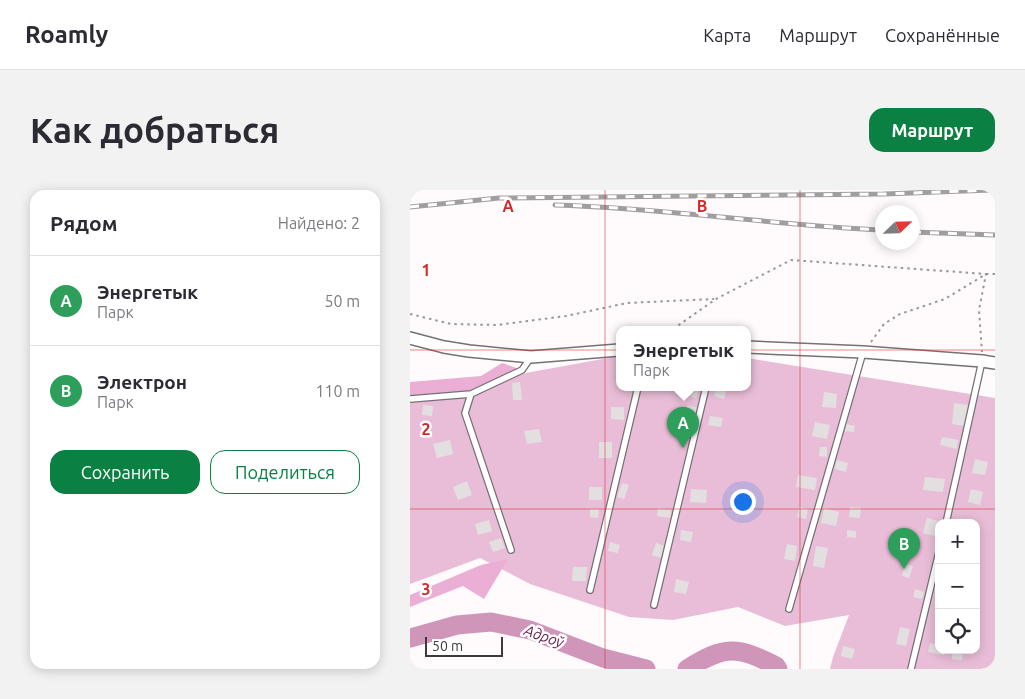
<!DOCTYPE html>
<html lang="ru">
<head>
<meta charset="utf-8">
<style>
  :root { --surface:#fff; --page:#f2f2f3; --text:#2b2b33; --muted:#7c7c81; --line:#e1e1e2; --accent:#0b8043 }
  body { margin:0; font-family:Ubuntu,sans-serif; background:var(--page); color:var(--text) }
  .controls { position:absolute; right:15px; bottom:15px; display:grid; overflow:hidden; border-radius:10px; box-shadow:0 2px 12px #0003 }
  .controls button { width:45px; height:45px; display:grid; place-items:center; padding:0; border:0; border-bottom:1px solid var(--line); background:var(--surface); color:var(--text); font:25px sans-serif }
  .compass { position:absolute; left:465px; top:15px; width:45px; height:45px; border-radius:50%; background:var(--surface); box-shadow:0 2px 12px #0003; rotate:67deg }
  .scale { position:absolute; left:15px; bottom:12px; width:78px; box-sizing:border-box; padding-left:5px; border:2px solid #3b393b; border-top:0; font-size:14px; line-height:18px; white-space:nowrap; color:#3b393b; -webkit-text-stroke:4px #fff; paint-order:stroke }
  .you { position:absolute; left:332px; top:311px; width:18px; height:18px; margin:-12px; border:4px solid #fff; border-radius:50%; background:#1a73e8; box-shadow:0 0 0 8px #1a73e833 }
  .badge { display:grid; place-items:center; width:32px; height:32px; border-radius:50%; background:var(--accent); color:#fff; font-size:16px; font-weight:700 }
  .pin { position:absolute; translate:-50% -41px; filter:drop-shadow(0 1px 2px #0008) }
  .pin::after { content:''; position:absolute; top:26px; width:18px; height:15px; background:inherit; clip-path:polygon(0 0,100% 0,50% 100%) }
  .popup { position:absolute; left:206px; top:136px; width:135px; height:65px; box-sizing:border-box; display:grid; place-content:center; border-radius:10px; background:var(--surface); filter:drop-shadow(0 1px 4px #0005); font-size:16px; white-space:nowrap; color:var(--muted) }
  .popup b { font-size:19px; color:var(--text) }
  .popup::after { content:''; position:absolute; left:50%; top:100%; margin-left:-10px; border:10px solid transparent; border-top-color:var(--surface) }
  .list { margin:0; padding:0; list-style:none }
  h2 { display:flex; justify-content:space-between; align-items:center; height:65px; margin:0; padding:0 20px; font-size:21px }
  h2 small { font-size:16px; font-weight:400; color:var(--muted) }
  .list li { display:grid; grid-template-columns:32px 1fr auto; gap:15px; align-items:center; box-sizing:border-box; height:90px; padding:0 20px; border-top:1px solid var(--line) }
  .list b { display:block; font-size:19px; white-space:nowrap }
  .list p { margin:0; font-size:16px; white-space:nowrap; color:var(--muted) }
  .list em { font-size:16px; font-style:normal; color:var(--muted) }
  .actions { display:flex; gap:10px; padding:15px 20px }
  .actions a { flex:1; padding:11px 0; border:1px solid var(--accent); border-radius:15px; text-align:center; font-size:18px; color:var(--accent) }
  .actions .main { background:var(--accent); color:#fff }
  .icon { flex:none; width:28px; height:28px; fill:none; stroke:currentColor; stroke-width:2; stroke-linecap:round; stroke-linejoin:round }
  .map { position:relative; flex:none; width:585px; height:479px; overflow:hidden; border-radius:15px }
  header { display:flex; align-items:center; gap:30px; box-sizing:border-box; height:70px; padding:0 25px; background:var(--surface); border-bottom:1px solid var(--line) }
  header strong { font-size:24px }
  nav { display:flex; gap:28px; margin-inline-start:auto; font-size:18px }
  .intro { display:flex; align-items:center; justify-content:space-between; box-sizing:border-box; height:120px; padding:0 30px }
  h1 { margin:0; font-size:35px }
  .button { padding:12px 22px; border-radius:15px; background:var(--accent); color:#fff; font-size:18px; font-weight:700 }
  main { display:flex; gap:30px; padding:0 30px }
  aside { flex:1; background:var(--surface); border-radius:15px; box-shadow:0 2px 12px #0003 }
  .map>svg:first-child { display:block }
</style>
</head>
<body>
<header>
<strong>Roamly</strong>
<nav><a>Карта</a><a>Маршрут</a><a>Сохранённые</a></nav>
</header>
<div class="intro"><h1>Как добраться</h1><a class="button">Маршрут</a></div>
<main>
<aside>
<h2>Рядом<small>Найдено: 2</small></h2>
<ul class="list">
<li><span class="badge" style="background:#2e9e5b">A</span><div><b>Энергетык</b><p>Парк</p></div><em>50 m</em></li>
<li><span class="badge" style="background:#2e9e5b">B</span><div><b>Электрон</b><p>Парк</p></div><em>110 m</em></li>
</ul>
<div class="actions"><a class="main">Сохранить</a><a>Поделиться</a></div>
</aside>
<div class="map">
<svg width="585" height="479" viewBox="0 0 585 479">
  <rect width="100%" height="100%" fill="#fffafc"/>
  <!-- green -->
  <path fill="#e9bdd7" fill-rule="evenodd" d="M209,166V197H337V168L585,208V479H420L423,467L439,425L375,436L328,417L263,430L219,427L120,394L70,368L0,394V199L50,195ZM529,333H566V460H529Z"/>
  <!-- forest -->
  <path fill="#ebaed4" d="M92,173L109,179L60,200L0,205V192L71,186Z
    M98,369L74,409L53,396L0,417V405L71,375Z"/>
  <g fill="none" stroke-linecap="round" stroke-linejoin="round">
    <!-- river -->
    <path stroke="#d096ba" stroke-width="19" d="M0,448L47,435L81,432L120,440L193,468L236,479
      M277,479C315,455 327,456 366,476L368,479"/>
  </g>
  <!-- building -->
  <path fill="#e3dfe1" d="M110,192L112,210H103L102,193Z
    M280,197H290L286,208L277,205Z
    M306,197H317L314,209L304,206Z
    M414,202L427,204L426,218L412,217Z
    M544,213L558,215L555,236L542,234Z
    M13,215L23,216L22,226L12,225Z
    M277,215L288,218L285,229L275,226Z
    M201,217H214V230L201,229Z
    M300,226L313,228L311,237L298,235Z
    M405,232L420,235L417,249L402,246Z
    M436,234L445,236L444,242L435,241Z
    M129,239L132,252L117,254L114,241Z
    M532,247L548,250L547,259L530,255Z
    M40,250L43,264L27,268L23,254Z
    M189,252H202V268H189Z
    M410,257H417V267L409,266Z
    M565,269L578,272L575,285L562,283Z
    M427,270L438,273L436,282L425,279Z
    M388,285L407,288L405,300L386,297Z
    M515,287L535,289L533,302L513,300Z
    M57,291L62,305L48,310L43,297Z
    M212,293L219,295L214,309L207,307Z
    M179,297H192V310H179Z
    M281,299L297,300L296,313L280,312Z
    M561,299L573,302L570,315L558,312Z
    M389,317L398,319L396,329L387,327Z
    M440,317L451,318L450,328L439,327Z
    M248,318L261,320L260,328L247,326Z
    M414,318L429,322L426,336L411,333Z
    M180,319H189L188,328L180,327Z
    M517,328L528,331L525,346L513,343Z
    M550,328L559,330L558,333H549Z
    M79,330L82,341L68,345L65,334Z
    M271,340L283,342L281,352L270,350Z
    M437,340L446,341V348L437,347Z
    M91,348L95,358L83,362L79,352Z
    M200,352L210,355L208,363L198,361Z
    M246,353L254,356L251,368L242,365Z
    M377,354L387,356L385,371L374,369Z
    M406,356L418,358L414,378L403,376Z
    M495,374L503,376L499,388L492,386Z
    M163,377H177L176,391H162Z
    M266,389L279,392L276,404L264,402Z
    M505,399L514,402L512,409L503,407Z
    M490,437L500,439L496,456L486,454Z
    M520,453L529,455V460H535L534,465L518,462Z
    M433,456L445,459L442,469L431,466Z
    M543,460H553L552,470L542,469Z"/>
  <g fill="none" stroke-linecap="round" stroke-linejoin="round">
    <defs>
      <path id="lane" d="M0,209L61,204
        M536,333L572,171
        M101,360L55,223L61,204L112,180L121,167
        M180,400L228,197
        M244,415L296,197
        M379,419L453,162
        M501,479L529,362"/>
      <path id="street" d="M0,148L34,157L59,161L121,167L209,160
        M337,157L453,162L572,171L585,173"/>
    </defs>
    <!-- lane casing -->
    <use href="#lane" stroke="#757173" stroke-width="8"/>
    <!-- street casing -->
    <use href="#street" stroke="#757173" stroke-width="14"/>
    <!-- path -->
    <path stroke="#9b9799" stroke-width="2" stroke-dasharray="2.5 4" stroke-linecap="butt" d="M0,124L41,134L87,135L156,126L217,113L304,109
      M263,139L306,109L381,70L576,84L569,120L572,162
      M461,152L474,134L490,124L535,109L576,84H585"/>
    <!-- lane -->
    <use href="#lane" stroke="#fff" stroke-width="5.5"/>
    <!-- street -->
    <use href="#street" stroke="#fff" stroke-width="11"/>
    <defs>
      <path id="rail" d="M145,15C254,18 363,35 472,40
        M0,17L89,8L474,4L581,0
        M502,42L585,45"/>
    </defs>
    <!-- rail casing -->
    <use href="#rail" stroke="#a19ea0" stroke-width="5"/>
    <!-- rail -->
    <use href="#rail" stroke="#fff" stroke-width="3" stroke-dasharray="9" stroke-linecap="butt"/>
  </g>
  <!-- grid -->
  <path fill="none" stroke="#d62828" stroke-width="1" stroke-opacity="0.55" d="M195,0V479M390,0V479M0,160H585M0,319H585"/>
  <g text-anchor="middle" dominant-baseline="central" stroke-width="5" stroke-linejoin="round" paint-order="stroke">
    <!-- water labels -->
    <g font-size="15" font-style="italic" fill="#662151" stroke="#fff">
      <text transform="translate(134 446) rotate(19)">Адроў</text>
    </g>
  </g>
  <g font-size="16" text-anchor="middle" font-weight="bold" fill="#d62828" stroke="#fff" stroke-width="5" stroke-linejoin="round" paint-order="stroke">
    <text x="98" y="22">A</text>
    <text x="292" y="22">B</text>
    <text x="16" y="86">1</text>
    <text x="16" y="245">2</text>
    <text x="16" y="405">3</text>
  </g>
</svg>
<div class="controls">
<button>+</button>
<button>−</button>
<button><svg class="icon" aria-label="locate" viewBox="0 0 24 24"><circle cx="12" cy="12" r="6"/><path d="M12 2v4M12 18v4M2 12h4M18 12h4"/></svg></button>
</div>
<svg class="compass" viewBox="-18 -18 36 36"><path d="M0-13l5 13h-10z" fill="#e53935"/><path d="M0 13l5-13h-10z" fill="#7c7c81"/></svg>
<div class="scale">50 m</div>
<div class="you"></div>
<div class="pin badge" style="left:273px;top:258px;background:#2e9e5b">A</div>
<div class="popup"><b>Энергетык</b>Парк</div>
<div class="pin badge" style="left:494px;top:379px;background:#2e9e5b">B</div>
</div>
</main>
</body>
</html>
